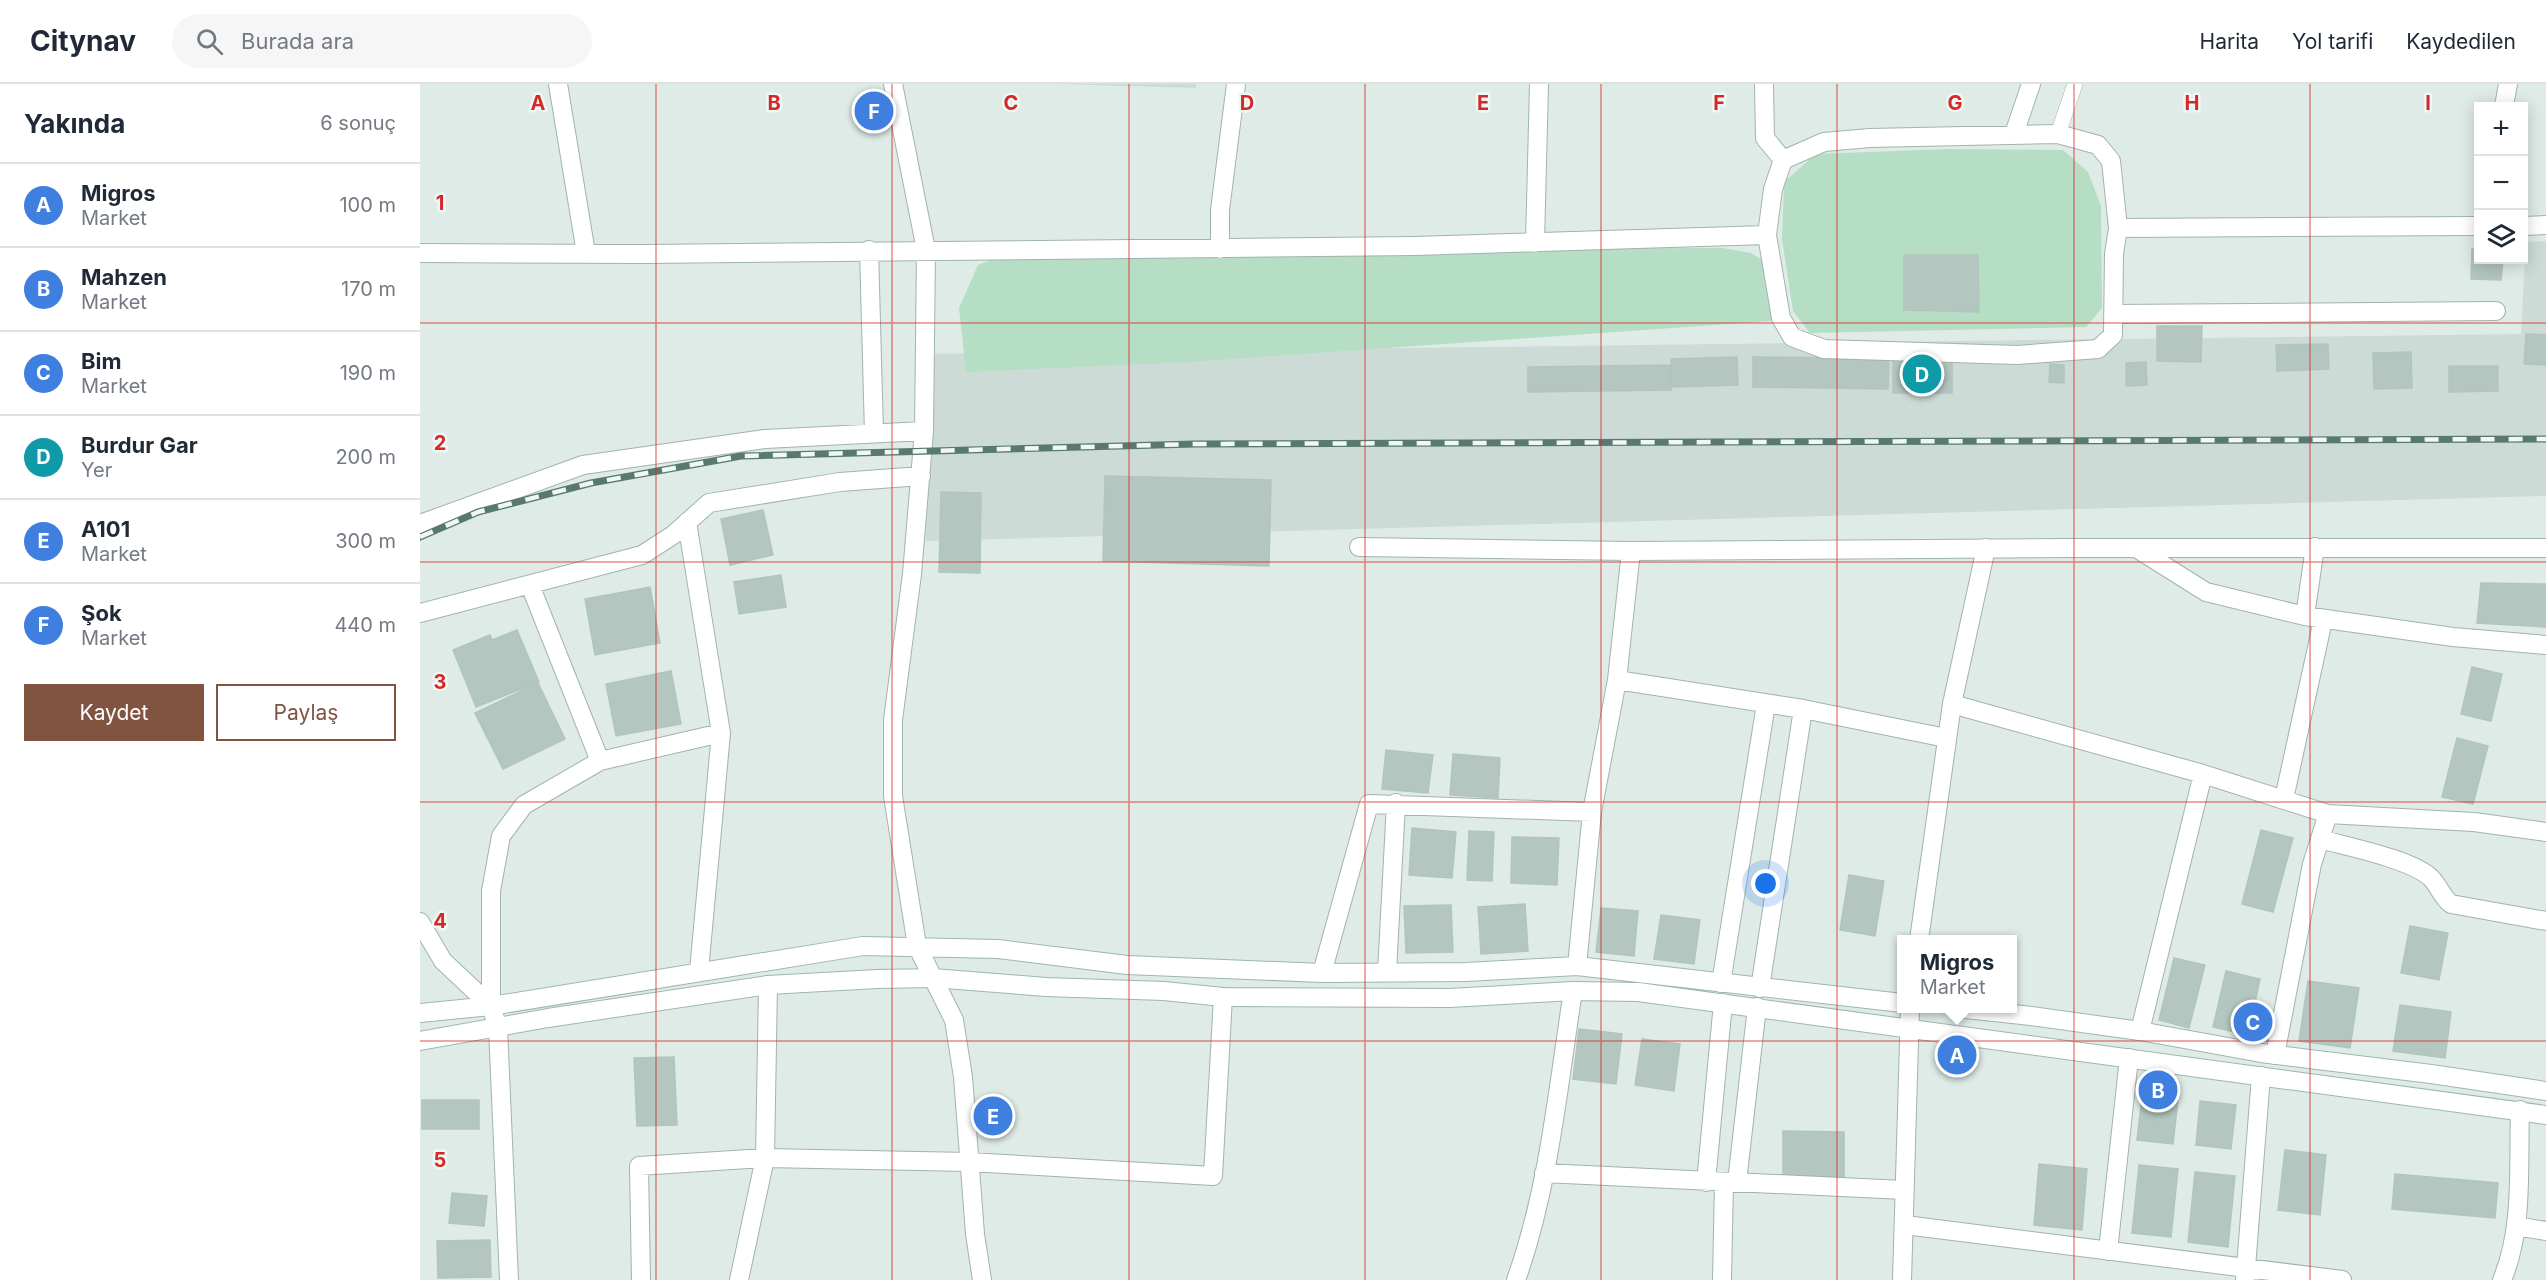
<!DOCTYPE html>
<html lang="tr">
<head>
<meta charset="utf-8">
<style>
  :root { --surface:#fff; --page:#f6f6f7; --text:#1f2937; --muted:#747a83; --line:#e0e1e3; --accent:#815442 }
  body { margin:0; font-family:Inter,sans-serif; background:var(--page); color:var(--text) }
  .controls { position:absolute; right:18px; top:18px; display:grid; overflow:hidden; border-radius:0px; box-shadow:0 3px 15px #0003 }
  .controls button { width:54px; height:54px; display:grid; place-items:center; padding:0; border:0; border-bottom:2px solid var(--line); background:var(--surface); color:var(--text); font:30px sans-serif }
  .you { position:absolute; left:1346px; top:800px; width:21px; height:21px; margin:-15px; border:4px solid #fff; border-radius:50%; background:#1a73e8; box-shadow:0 0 0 9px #1a73e833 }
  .badge { display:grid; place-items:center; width:39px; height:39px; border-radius:50%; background:var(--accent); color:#fff; font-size:20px; font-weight:700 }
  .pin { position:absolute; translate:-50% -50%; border:3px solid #fff; box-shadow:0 2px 6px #0006 }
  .popup { position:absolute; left:1477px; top:851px; width:120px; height:78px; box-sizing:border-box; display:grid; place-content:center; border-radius:0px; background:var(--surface); filter:drop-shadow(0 2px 4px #0005); font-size:20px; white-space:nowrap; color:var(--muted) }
  .popup b { font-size:22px; color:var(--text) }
  .popup::after { content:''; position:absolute; left:50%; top:100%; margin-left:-12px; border:12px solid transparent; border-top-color:var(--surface) }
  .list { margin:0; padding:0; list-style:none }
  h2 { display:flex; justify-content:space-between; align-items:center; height:78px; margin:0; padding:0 24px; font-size:26px }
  h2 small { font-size:20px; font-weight:400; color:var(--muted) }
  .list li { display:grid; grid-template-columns:39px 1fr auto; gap:18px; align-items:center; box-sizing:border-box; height:84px; padding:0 24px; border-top:2px solid var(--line) }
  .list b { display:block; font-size:22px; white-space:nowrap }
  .list p { margin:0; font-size:20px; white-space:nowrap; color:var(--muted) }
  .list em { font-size:20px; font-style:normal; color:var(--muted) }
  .actions { display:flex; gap:12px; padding:18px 24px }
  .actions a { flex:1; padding:14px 0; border:2px solid var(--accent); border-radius:0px; text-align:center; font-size:21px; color:var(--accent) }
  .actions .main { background:var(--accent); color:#fff }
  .icon { flex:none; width:33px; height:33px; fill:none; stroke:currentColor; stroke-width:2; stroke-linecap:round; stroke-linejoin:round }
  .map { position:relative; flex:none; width:2126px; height:1196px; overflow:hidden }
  header { display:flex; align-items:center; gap:36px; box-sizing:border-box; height:84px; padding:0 30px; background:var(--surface); border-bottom:2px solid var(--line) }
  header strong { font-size:28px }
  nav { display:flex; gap:33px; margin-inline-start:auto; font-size:21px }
  .search { width:420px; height:54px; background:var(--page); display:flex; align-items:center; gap:15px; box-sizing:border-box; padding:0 21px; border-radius:33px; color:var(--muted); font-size:22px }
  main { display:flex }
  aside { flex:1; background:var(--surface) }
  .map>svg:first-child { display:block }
</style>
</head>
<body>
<header>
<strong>Citynav</strong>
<div class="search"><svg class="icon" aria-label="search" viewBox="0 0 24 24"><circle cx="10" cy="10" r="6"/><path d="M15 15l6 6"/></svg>Burada ara</div>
<nav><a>Harita</a><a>Yol tarifi</a><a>Kaydedilen</a></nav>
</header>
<main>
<aside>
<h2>Yakında<small>6 sonuç</small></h2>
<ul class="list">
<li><span class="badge" style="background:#3f7fe0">A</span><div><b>Migros</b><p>Market</p></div><em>100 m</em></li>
<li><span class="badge" style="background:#3f7fe0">B</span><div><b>Mahzen</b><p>Market</p></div><em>170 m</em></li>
<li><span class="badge" style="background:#3f7fe0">C</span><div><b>Bim</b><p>Market</p></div><em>190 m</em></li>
<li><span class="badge" style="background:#0f9aa8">D</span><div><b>Burdur Gar</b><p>Yer</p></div><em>200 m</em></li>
<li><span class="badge" style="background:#3f7fe0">E</span><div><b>A101</b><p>Market</p></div><em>300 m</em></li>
<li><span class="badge" style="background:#3f7fe0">F</span><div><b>Şok</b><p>Market</p></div><em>440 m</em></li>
</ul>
<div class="actions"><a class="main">Kaydet</a><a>Paylaş</a></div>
</aside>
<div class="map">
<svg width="2126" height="1196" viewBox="0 0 2126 1196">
  <rect width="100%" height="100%" fill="#dfebe7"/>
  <!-- built -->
  <path fill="#cddbd6" d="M636,0H776V4Z
    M2126,157V412L506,457L498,270L2101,250L2106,158Z"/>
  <!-- green -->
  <path fill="#b6dec5" d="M1528,65L1643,66L1668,88L1681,122L1682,224L1666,243L1390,249L1373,227L1362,155L1364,98L1396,70Z
    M1303,164L1331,169L1349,180L1354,199L1351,237L769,278L546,288L539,224L558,181L593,167Z"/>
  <!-- building -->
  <path fill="#b4c6c0" stroke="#b1c5bf" stroke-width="1.5" d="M2052,165H2058V176H2083L2081,196L2051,195Z
    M1484,171H1558L1559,228L1484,226Z
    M1737,242H1782L1781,278L1737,277Z
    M2106,250L2126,251V281L2104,280Z
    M1908,260L1909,285L1857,287L1856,261Z
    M1991,268L1992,304L1954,305L1953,269Z
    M1473,272H1532V309H1473Z
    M1317,273L1318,301L1252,303L1251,275Z
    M1333,273L1469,274L1468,305L1333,303Z
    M1726,278L1727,301L1706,302V279Z
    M1630,280L1644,281V299L1629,298Z
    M1250,281L1251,306L1108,308V283Z
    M2029,282H2078V307L2029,308Z
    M685,392L851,396L849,482L683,477Z
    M521,408L561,409L560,489L519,488Z
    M343,426L353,471L310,481L301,435Z
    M361,491L366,523L319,530L314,498Z
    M2061,499L2126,500V543L2057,539Z
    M230,503L240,559L175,571L165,515Z
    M97,546L119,598L56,623L33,566L70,551L72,556Z
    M2052,583L2082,590L2071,637L2041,630Z
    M251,587L261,640L196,652L186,600Z
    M118,599L145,655L83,685L55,629Z
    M2037,654L2068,662L2053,720L2022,713Z
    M966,666L1013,671L1008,709L962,705Z
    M1033,670L1080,674L1078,714L1030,711Z
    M992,744L1036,748L1032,794L989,791Z
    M1841,746L1873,754L1853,828L1822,820Z
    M1049,747L1074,748L1072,797L1047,796Z
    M1092,753L1139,754L1137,801L1091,799Z
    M1429,791L1464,797L1455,852L1420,846Z
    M1105,820L1108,867L1061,870L1058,823Z
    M1031,821L1033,868L986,869L984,822Z
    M1181,824L1218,827L1214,872L1176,868Z
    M1241,831L1280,836L1274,880L1234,875Z
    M1990,842L2028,849L2019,896L1981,889Z
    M1754,874L1785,881L1769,944L1739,936Z
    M1806,887L1840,895L1828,951L1793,943Z
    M1888,897L1939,904L1930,964L1879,957Z
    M1980,921L2031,928L2025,974L1973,967Z
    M1159,945L1202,950L1196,1000L1153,995Z
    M1222,955L1260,960L1254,1007L1215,1001Z
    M254,973L257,1041L217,1042L214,974Z
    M1722,1012L1758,1016L1753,1060L1717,1056Z
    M2,1016H59V1045H2Z
    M1780,1017L1816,1021L1811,1065L1776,1061Z
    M1363,1047L1424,1048V1093L1363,1092Z
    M1865,1066L1906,1071L1900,1131L1858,1126Z
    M1619,1080L1667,1085L1662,1146L1614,1141Z
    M1719,1081L1758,1085L1751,1153L1712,1149Z
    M1775,1088L1815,1092L1808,1163L1768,1158Z
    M1975,1090L2078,1099L2075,1134L1972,1125Z
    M32,1109L67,1112L64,1142L29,1139Z
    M70,1156L71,1193L18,1194L17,1157Z"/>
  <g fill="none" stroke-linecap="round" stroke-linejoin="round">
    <defs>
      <path id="pedestrian" d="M1638,50L1655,0"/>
      <path id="minor" d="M138,0L166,169
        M473,0L506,166L504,347L492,490L473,636V712L497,862
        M1344,0L1345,54L1363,76
        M2084,22L2088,0
        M1594,50L1611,0
        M2104,142L2126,141
        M1347,151L1353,105L1363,76L1404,58L1450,54L1638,50L1678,61L1691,77L1698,144L2058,142
        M1115,159L1119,0
        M800,165V126L816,0
        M449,166L454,349
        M0,169L226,170L995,162L1347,151L1361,234L1372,253L1404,265L1597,271L1678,265L1693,251L1694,170L1698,144
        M1693,230L2076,227
        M267,438L301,649L279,887
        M0,440L163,381L345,355L504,347
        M939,463L1211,467L1644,464H2126
        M1716,464L1786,508L1885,532L2033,553L2126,561
        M1211,467L1197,596L1383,625L1526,654
        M110,501L180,677
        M0,529L222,471L253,451L289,419L420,398L501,392
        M1885,532L1895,463
        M1532,620L1783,690L1908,730L2054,738L2126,748
        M1864,715L1903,536
        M1900,755C1928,763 1991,775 2011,794C2019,802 2022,813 2031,820L2126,837
        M0,838L23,877L71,922
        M1157,882L1172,728L1197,596
        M967,888L976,719
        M902,889L949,720L1172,728
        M513,894L534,936L543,993L555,1150L562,1196
        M1301,899L1346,620
        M1340,904L1383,625
        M1720,947L1783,690
        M1855,971L1892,780L1908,730
        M1124,1089L1484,1106
        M1286,1098L1303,919
        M1317,1098L1337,923
        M1485,1141L1922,1196
        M2096,1142L2126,1147
        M1688,1167L1709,974
        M89,1196L78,944L71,922V807L81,752L104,721L180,677L301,649
        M221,1196L219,1082L345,1074L549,1078L793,1092L803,913
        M319,1196L345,1074L348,901
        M1096,1196C1129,1104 1138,1003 1153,907
        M1302,1196L1304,1098
        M1825,1196L1841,992
        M2082,1196C2104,1144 2098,1082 2100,1026"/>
      <path id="tertiary" d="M1499,856L1532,620L1566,464
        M1482,1196L1490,924"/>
      <path id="secondary" d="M497,862L513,894
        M1537,924L1611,932L1720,947L1841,969L2011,990L2126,1007
        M0,929L71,922L443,862L578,865L707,881L902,889L1046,888L1157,882L1482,919
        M0,957L128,934L348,901L457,895L513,894L626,903L744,907L803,913L1030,914L1153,907L1218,908L2126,1031"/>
    </defs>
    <!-- pedestrian casing -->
    <use href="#pedestrian" stroke="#a2b3af" stroke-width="16"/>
    <!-- minor casing -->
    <use href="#minor" stroke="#a2b3af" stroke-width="20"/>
    <!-- tertiary casing -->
    <use href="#tertiary" stroke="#a2b3af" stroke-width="20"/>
    <!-- secondary casing -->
    <use href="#secondary" stroke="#9db7b0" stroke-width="20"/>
    <!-- pedestrian -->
    <use href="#pedestrian" stroke="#fff" stroke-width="15"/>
    <!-- minor -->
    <use href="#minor" stroke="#fff" stroke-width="18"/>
    <!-- tertiary -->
    <use href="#tertiary" stroke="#fff" stroke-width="18"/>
    <!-- secondary -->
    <use href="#secondary" stroke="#fff" stroke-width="18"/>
    <defs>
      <path id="rail" d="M0,453L58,428L171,399L321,372L775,360L2126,355"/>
    </defs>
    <!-- rail casing -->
    <use href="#rail" stroke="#597872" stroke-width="7"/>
    <!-- rail -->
    <use href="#rail" stroke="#eff8f4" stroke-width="4.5" stroke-dasharray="14" stroke-linecap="butt"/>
  </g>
  <!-- grid -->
  <path fill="none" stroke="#d62828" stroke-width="1.5" stroke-opacity="0.55" d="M236,0V1196M472,0V1196M709,0V1196M945,0V1196M1181,0V1196M1417,0V1196M1654,0V1196M1890,0V1196M0,239H2126M0,478H2126M0,718H2126M0,957H2126"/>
  <g font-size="20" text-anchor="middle" font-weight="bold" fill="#d62828" stroke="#eff8f4" stroke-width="5" stroke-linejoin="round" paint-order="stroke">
    <text x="118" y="26">A</text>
    <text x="354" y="26">B</text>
    <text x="591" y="26">C</text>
    <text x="827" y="26">D</text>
    <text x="1063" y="26">E</text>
    <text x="1299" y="26">F</text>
    <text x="1535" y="26">G</text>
    <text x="1772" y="26">H</text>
    <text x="2008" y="26">I</text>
    <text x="20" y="126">1</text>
    <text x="20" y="366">2</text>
    <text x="20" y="605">3</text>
    <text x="20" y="844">4</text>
    <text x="20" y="1083">5</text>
  </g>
</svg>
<div class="controls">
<button>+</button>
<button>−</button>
<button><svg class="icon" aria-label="layers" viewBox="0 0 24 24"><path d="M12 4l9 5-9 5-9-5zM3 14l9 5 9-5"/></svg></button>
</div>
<div class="you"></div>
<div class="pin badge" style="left:1537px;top:971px;background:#3f7fe0">A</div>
<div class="popup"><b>Migros</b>Market</div>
<div class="pin badge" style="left:1738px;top:1006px;background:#3f7fe0">B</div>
<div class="pin badge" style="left:1833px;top:938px;background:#3f7fe0">C</div>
<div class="pin badge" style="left:1502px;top:290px;background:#0f9aa8">D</div>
<div class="pin badge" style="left:573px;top:1032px;background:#3f7fe0">E</div>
<div class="pin badge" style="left:454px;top:27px;background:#3f7fe0">F</div>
</div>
</main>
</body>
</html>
